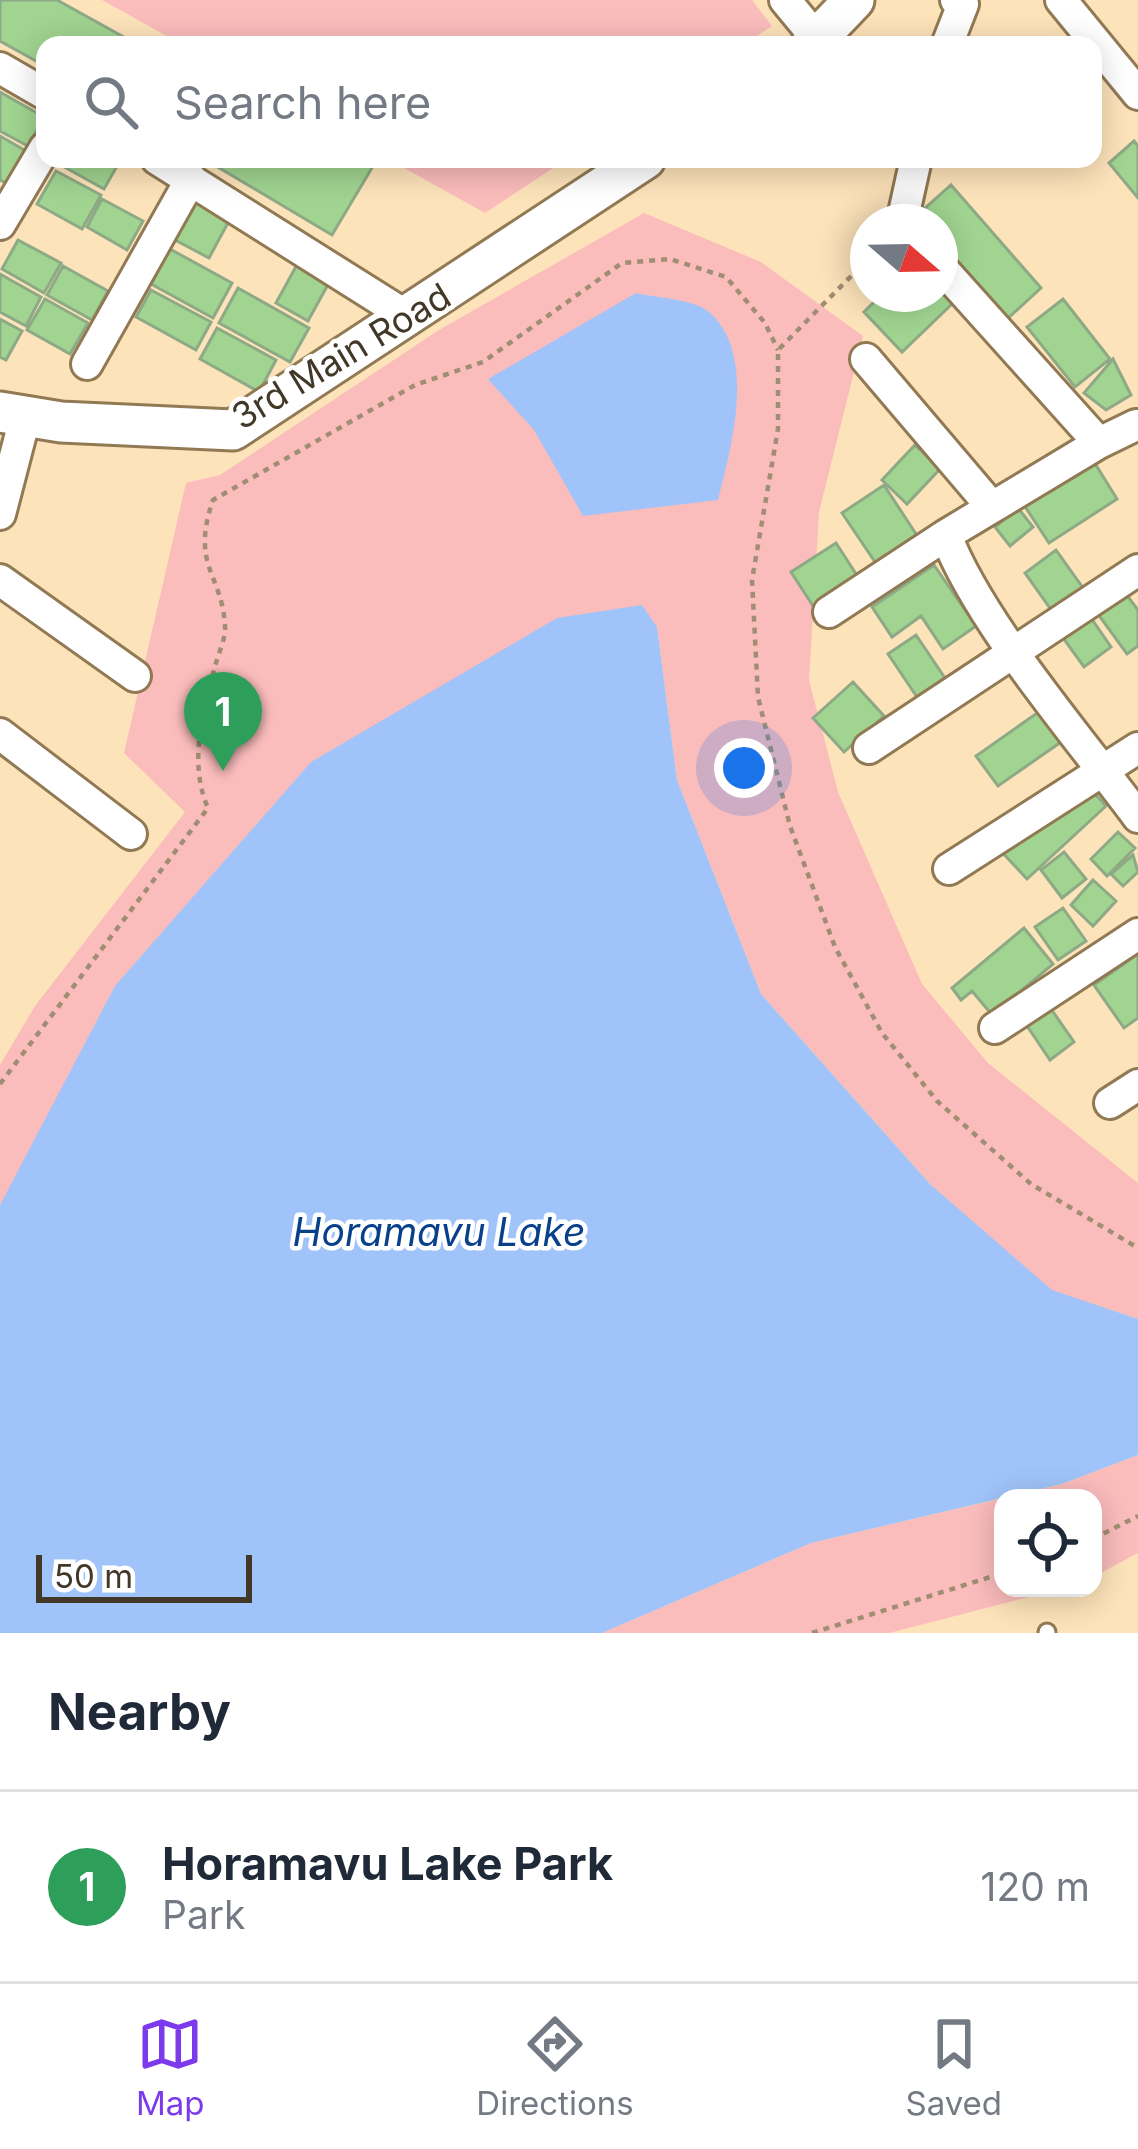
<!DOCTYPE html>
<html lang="en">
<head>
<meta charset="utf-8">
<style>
  :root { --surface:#fff; --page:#f2f2f3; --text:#1f2937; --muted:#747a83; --line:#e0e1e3; --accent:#7c3aed }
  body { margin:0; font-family:Inter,sans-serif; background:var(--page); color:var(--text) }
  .controls { position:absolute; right:36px; bottom:36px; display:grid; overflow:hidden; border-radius:24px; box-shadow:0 6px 30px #0003 }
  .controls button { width:108px; height:108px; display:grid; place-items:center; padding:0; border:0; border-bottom:3px solid var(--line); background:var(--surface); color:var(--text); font:60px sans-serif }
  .compass { position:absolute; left:850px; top:204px; width:108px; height:108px; border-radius:50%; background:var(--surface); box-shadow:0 6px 30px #0003; rotate:110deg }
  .scale { position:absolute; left:36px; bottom:30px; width:216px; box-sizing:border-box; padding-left:12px; border:6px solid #423828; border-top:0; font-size:33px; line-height:42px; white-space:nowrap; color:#423828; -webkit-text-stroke:9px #fff; paint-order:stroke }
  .you { position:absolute; left:744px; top:768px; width:42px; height:42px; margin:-30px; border:9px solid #fff; border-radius:50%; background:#1a73e8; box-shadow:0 0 0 18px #1a73e833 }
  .badge { display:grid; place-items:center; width:78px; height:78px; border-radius:50%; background:var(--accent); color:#fff; font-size:39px; font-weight:700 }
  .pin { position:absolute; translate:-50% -99px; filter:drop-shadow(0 3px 6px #0008) }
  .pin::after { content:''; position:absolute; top:63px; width:42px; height:36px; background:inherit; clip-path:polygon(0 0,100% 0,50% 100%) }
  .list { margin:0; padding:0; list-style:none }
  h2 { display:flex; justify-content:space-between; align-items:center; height:156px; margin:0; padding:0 48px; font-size:51px }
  h2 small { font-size:39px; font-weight:400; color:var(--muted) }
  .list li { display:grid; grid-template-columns:78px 1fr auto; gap:36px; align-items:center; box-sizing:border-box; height:192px; padding:0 48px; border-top:3px solid var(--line) }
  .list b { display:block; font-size:45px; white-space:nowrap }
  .list p { margin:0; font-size:39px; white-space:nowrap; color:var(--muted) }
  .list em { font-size:39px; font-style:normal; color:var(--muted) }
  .icon { flex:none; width:66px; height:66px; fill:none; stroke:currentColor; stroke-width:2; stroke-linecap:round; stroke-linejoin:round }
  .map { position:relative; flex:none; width:1138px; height:1633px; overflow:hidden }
  .search { position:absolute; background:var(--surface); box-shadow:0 6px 30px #0003; left:36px; right:36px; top:36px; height:132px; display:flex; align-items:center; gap:30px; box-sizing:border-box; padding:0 42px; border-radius:24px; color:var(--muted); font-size:45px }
  .sheet { height:348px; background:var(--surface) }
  nav { display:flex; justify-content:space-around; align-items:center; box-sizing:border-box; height:168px; border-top:3px solid var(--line); background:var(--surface); font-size:33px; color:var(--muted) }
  nav a { display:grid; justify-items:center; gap:6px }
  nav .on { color:var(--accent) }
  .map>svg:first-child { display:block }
</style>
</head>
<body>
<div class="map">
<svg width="1138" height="1633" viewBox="0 0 1138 1633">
  <rect width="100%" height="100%" fill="#fde3ba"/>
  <!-- green -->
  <path fill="#fbbcbc" d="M102,0H752L772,26L743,45H183Z
    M388,159H567L485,213Z
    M644,213L761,262L863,336L819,512L809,680L838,792L922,984L988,1063L1138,1183V1319L1052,1291L930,1184L761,994L677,780L657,627L0,1205V1065L35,1006L185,812L124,753L186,483L220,475L439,330Z
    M1138,1455V1553L1093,1577V1498H1004L1062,1484Z
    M1003,1498V1588H1064L889,1633H602L811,1543Z"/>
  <!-- water -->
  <path fill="#a0c4f9" d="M636,293C656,298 694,299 709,312C757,354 732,445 718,500L583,516L534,430L488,379Z
    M642,605L657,627L677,780L761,994L930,1184L1052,1290L1138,1319V1455L1062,1484L811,1543L602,1633H0V1205L115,986L311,762L557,618Z"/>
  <!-- building -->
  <path fill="#a0d490" stroke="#8da985" stroke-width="3" d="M0,0H57L138,45H45V66L0,41Z
    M0,92L44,117L28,146L0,131Z
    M0,136L26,151L8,184L0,180Z
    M1134,141L1138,146V198L1109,163Z
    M62,159H121L104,189L59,164Z
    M220,159H360L373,166L332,235L216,166Z
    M56,171L101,195L82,229L37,204Z
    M951,185L1041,288L1005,321L940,248V222L914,218Z
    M102,199L143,221L127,250L87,227Z
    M196,201L230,219L209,258L175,240Z
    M18,240L61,263L44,293L2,269Z
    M170,249L232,283L213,318L151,284Z
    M299,261L331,279L308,321L276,303Z
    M63,266L108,291L92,320L47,295Z
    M0,274L41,297L26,326L0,312Z
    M238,288L309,328L290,362L219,323Z
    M940,289L953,303L902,352L864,312L882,294H940Z
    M151,290L211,322L196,350L136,317Z
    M45,299L88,323L70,354L27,330Z
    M1063,299L1110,359L1075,387L1027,327Z
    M0,319L22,331L6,360L0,357Z
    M217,328L276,360L259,392L200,359Z
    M1113,359L1131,395L1106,410L1084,393Z
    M915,445L940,469L907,504L882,480Z
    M1091,457L1117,499L1049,543L1022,502Z
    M884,485L918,537L877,565L842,513Z
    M1018,508L1033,527L1010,546L995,527Z
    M836,543L860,580L815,609L791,572Z
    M1056,550L1083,588L1052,611L1025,573Z
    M934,565L976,626L943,649L921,616L892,637L872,607Z
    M1123,590L1138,610V646L1127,654L1095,610Z
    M1089,615L1111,647L1084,667L1061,635Z
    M916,635L945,678L917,697L888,654Z
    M853,682L884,716L844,752L813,718Z
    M1040,711L1061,742L998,786L976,756Z
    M1089,787L1106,806L1027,879L998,848Z
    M1118,832L1135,848L1107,876L1091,859Z
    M1064,852L1086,879L1062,898L1041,870Z
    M1133,855L1138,872L1123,886L1111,874Z
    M1093,880L1116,901L1093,926L1071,905Z
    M1063,908L1086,941L1058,960L1035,927Z
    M1024,928L1053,964L992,1015L972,991L961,1000L952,988Z
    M1138,954V1018L1124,1028L1094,985Z
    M1047,1003L1074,1042L1050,1060L1023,1020Z"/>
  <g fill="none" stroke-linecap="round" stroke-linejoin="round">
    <defs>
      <path id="service" d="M1047,1632V1633"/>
      <path id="minor" d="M785,0L818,40
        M1061,0L1138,94
        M947,45L963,4L956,0
        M0,68L45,94
        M157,159L408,317
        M902,222L916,159
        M0,224L45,148
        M940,266L1099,443L946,535C978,621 1081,740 1138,817
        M866,359L991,506
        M87,364L191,179
        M1099,443L1136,425
        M0,514L25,418
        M0,580L135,676
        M829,612L946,535
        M0,734L131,834
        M869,748L1138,570
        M949,869L1138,748
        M995,1028L1138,934
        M1110,1103L1138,1085"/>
      <path id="tertiary" d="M811,45L854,0
        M0,412L61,422L233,430L645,159"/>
    </defs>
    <!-- service casing -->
    <use href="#service" stroke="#917954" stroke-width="21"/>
    <!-- minor casing -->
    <use href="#minor" stroke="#917954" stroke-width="36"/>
    <!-- tertiary casing -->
    <use href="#tertiary" stroke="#917954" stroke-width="45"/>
    <!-- path -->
    <path stroke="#a08e72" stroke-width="4.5" stroke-dasharray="6 6" stroke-linecap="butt" d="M868,259L778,350V429L752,580L758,697L790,826L835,947L882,1033L937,1101L1031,1184L1138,1248
      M0,1084L208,808C188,763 203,709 216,663C219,652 226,637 225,627C223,574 190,567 213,500L415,385L483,362L622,263L670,259L726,277L765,323L778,350
      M1093,1539L1138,1516
      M812,1633L1003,1573"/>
    <!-- service -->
    <use href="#service" stroke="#fff" stroke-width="15"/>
    <!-- minor -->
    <use href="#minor" stroke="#fff" stroke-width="30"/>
    <!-- tertiary -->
    <use href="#tertiary" stroke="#fff" stroke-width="39"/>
  </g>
  <g text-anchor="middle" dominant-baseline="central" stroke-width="9" stroke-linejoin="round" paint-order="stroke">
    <!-- street labels -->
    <g font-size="36" fill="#423828" stroke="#fff">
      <text transform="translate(341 356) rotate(-31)">3rd Main Road</text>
    </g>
    <!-- water labels -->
    <g font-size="39" font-style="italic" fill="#08408b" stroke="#fff">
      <text x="439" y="1231">Horamavu Lake</text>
    </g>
  </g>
</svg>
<div class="controls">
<button><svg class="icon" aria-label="locate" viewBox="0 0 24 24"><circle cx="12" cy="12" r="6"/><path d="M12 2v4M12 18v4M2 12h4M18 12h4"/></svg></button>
</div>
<svg class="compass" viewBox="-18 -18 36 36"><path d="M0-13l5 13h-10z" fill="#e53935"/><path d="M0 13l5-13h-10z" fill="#747a83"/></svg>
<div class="scale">50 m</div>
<div class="you"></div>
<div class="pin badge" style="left:223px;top:771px;background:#2e9e5b">1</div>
<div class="search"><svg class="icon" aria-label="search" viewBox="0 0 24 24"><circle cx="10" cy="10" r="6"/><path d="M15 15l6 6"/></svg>Search here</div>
</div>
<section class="sheet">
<h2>Nearby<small></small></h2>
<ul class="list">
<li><span class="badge" style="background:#2e9e5b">1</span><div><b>Horamavu Lake Park</b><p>Park</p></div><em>120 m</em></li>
</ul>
</section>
<nav>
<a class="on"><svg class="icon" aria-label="map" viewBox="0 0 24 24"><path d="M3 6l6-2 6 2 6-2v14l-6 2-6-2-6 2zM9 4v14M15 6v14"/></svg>Map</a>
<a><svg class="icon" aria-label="directions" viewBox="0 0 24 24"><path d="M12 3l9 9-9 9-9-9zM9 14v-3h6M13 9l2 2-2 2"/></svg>Directions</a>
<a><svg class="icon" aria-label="saved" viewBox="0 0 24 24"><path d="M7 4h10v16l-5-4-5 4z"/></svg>Saved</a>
</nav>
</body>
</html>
